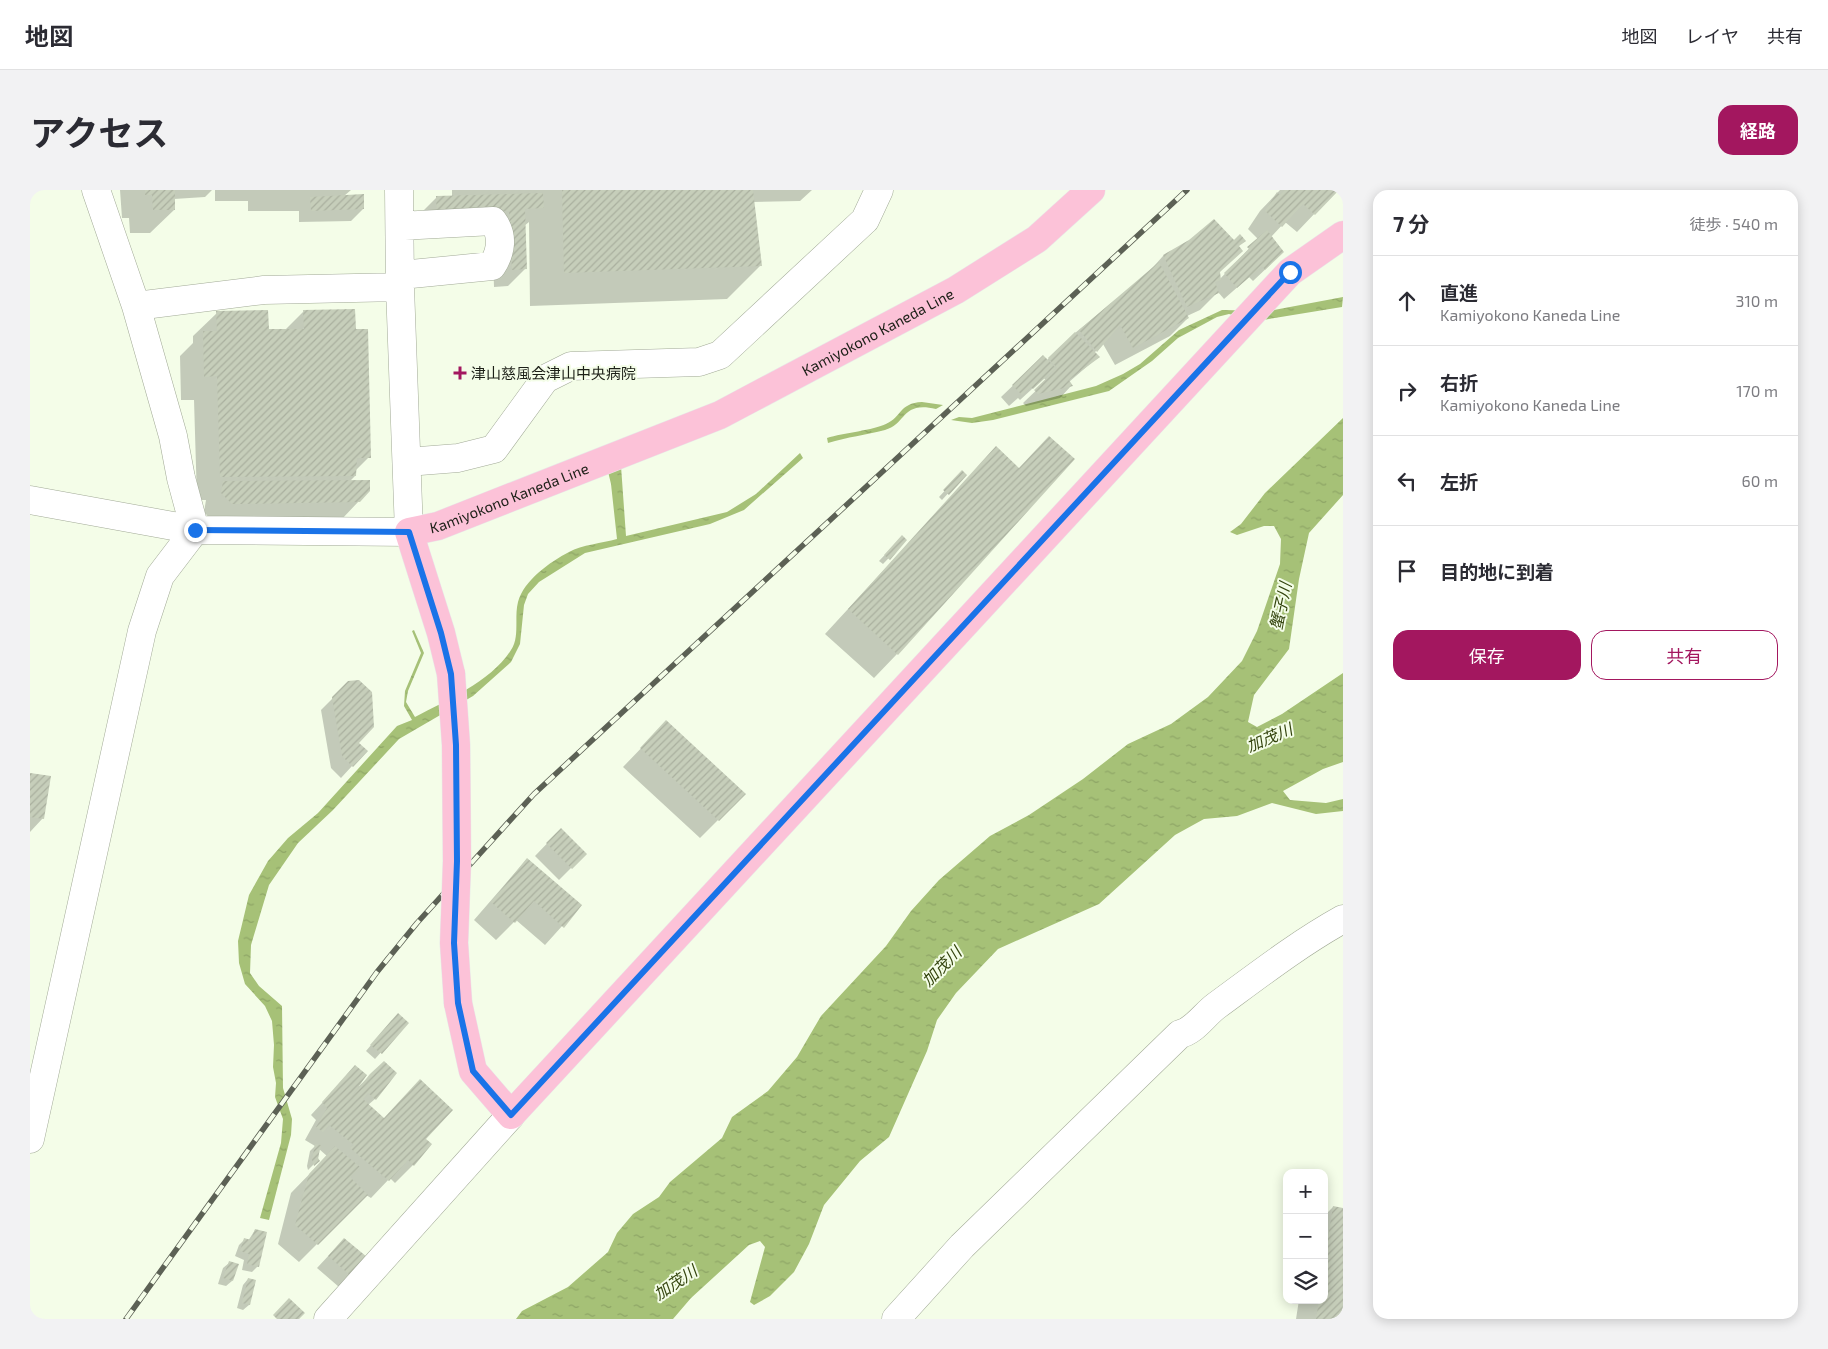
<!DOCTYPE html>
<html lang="ja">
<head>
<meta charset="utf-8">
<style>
  :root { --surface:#fff; --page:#f2f2f3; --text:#2b2b33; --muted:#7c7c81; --line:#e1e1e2; --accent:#a3175f }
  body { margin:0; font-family:"Exo 2","Noto Sans JP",sans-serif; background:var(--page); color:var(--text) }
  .controls { position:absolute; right:15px; bottom:15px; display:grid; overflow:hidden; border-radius:10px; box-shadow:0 2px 12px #0003 }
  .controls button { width:45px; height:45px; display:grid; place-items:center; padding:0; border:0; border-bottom:1px solid var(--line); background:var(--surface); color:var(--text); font:25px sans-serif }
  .stop { position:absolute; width:15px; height:15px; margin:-11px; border:4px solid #1a73e8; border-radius:50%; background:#fff }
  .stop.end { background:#1a73e8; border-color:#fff; box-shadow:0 1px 5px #0008 }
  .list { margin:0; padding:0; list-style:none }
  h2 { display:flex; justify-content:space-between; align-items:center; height:65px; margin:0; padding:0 20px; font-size:21px }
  h2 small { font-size:16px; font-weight:400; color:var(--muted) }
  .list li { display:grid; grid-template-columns:32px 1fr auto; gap:15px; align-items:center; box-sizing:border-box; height:90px; padding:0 20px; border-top:1px solid var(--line) }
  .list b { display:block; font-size:19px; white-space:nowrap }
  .list p { margin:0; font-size:16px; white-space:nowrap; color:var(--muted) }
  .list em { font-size:16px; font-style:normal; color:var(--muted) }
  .actions { display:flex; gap:10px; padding:15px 20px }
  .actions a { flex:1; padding:11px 0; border:1px solid var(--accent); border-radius:15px; text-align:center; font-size:18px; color:var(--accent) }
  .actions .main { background:var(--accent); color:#fff }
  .icon { flex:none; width:28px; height:28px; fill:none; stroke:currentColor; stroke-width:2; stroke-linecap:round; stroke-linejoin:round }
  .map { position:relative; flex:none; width:1313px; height:1129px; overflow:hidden; border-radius:15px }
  header { display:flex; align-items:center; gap:30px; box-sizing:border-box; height:70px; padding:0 25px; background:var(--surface); border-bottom:1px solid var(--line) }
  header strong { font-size:24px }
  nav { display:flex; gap:28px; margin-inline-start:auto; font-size:18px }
  .intro { display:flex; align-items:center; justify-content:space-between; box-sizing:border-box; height:120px; padding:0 30px }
  h1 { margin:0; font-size:35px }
  .button { padding:12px 22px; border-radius:15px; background:var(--accent); color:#fff; font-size:18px; font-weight:700 }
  main { display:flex; gap:30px; padding:0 30px }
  aside { flex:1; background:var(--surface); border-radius:15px; box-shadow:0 2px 12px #0003 }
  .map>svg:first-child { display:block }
</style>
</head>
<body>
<header>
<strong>地図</strong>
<nav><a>地図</a><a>レイヤ</a><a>共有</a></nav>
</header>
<div class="intro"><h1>アクセス</h1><a class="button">経路</a></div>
<main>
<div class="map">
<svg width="1313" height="1129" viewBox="0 0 1313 1129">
  <defs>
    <pattern id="water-ripples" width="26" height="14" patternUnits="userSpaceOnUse" patternTransform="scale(1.25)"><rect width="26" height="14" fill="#a6c177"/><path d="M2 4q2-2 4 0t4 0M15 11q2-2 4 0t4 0" fill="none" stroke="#8ea566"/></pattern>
    <pattern id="building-hatch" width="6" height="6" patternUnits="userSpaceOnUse" patternTransform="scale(1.25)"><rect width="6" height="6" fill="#c6ceba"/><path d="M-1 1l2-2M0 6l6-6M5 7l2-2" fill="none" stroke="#aab09f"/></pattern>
  </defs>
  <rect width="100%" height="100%" fill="#f4fde8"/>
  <!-- water -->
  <path fill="url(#water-ripples)" d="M1313,107L1312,117L1227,131L1199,124L1187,127L1148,148L1122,171L1079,201L963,230L942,233L921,230L929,227L942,228L1066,196L1093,184L1110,174L1149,140L1192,120L1238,121Z
    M892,212L913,215L906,219C871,211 877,234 855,240C836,245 817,247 798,253L797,248C813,243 844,240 856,234C872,227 869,213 892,212Z
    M1313,228V305L1279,343L1269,389L1259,459L1224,505L1218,532L1227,537L1252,524L1313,483V572L1293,579L1253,601L1260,610L1296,613L1313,609V621L1286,624L1242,613L1207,626L1174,629L1145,645L1069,714L968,759L926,803L907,830L897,861L859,947L830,971L794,1015L779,1054L764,1082L740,1106L724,1115L720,1112L735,1057L730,1051L719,1055L661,1108L643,1129H486L492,1121L538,1097L578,1062L587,1043L603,1024L629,1007L640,992L692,948L702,927L738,901L767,867L791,826L856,756L881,721L909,690L960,646L999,625L1053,589L1098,554L1141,534L1178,507L1212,471L1227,441L1250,374L1251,349L1244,336H1234L1207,345L1200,342L1211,334L1235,303Z
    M590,262L596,346L697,322L726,304L770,263L773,268L714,320L680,334L555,363L509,392L498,404L494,415L490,454L481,472L443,506L369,549L303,620L268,653L239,695L221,755L220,783L229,796L252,816L253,898L262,929L261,945L239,1030L230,1028L251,953L253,929L245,907L246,893L243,877L244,855L242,831L235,816L215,794L209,773L208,751L219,705L238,671L258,648L288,623L367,536L382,530L374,516L375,501L391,463L382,441L384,440L394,463L378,501L376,512L385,527C416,511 462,491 481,460C490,447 484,427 488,412C494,390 520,372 539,362C552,355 572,353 587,349L581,294L574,265Z"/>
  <!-- shadow -->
  <path fill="#0003" d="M90,0H182L175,7L144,9V20L120,43H100L99,28H92Z
    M185,0H321L314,6L333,19L321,31L269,32V21H218V11H185Z
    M422,0H782L770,11L723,12L730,76L697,109L500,116L499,32L494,36L496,78L478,96L464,97L462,39L389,25L407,7H422Z
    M1250,0H1307L1267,42L1255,32L1241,47V74L1223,91L1219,87L1194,109L1188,102L1170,120L1157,126L1158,128L1140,146L1085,175L1073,154L1064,163L1068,167L1039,192L1041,196L1030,208L996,216L993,213L1016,191L1014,188L990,210L988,208L979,216L971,207L1013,167L1016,171L1045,143L1116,85L1133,66L1208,56L1189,83V90L1228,49L1218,39L1230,21Z
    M273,122L325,140L339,267L325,281V286L320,291L329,311L311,330L183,332L174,322L176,310H167L164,210H151L150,166L163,153V146L187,123L238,140H255Z
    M966,258L988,279L867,464L844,488L795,444Z
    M932,282L935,285L912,310L909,307Z
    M876,350L853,374L849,371L867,352Z
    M319,492L328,553L322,576L311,588L301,578L291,520Z
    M619,550L714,604L670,648L593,577Z
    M0,584L13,628L0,642Z
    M530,640L555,664L529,690L505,666Z
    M497,669L551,715L515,755L486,730L466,750L444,730Z
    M362,830L377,833L345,869L336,861Z
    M354,873L345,909L338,915L354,929L394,949L383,975L365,993L360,988L341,1008L336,1005L269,1072L248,1054L261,1003L297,966L289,959L288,970L278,980L277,976L280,961L285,956L275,950L286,930L281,925L314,889L329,896Z
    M1303,1017L1313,1019V1129H1266L1269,1110H1294V1026Z
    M225,1040L228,1076L222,1082L212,1080L214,1070L205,1066L209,1055L214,1050L218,1051Z
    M314,1049L335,1067L309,1097L287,1078Z
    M199,1073L207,1075L202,1091L196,1096L188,1094L193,1078Z
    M218,1089L219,1115L213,1120L207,1118L213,1095Z"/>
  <!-- building -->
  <path fill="url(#building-hatch)" d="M115,0H145V20H123L122,5H115Z
    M532,0H723L732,76L534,83Z
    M1255,0H1309L1285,25L1273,14L1252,37L1235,21L1247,2L1250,5Z
    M513,3L514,18L495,19L497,79L482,80L479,21L407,24L406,6Z
    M334,4V19L281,21L280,7Z
    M1184,29L1204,50L1210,44L1216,51L1209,56L1213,61L1190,82L1191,90L1185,92L1189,103L1157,117L1133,65L1159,50Z
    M1237,40L1254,62L1235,80L1232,76L1207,98L1194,83L1219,59L1217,57Z
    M1129,72L1159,128L1103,158L1090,135L1067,162L1049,140Z
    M325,119L326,139H338L341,268H327L326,286L190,287L187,186L174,187L173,141H187L186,121L238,120L239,139H274L273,120Z
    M1045,142L1070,167L1039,190L1043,196L1008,204L1004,200L1027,178L1018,168Z
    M1013,165L1026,178L1003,199L1001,197L992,205L982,195Z
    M1019,246L1045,269L868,465L818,419L966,256L989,278Z
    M932,280L937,285L919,305L913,300Z
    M340,290V301L330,312L202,314L191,303L193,291Z
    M872,345L877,350L860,370L854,365Z
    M329,490L342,502L344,537L329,553L338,561L323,577L312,566L302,507L318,491Z
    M636,530L716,604L689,631L610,558Z
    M0,583L21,586L14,629L0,627Z
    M531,638L557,664L542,679L516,653Z
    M497,668L552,715L534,738L504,711L485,733L461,712Z
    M368,823L379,833L352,864L340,855Z
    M354,871L367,883L346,910L338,903L333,909L354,928L390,889L423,920L396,949L402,954L384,976L378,970L359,991L320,958L324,955L299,935L293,942L286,937L297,918L292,912L325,875L337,885L316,914L340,884Z
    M285,954L291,955L288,968L290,971L284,976L282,970Z
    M305,956L330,977L320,987L338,1005L288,1055L265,1035L279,984Z
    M1303,1016L1313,1018V1129H1286L1289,1110H1294V1073Z
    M225,1039L237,1042L229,1077L217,1074L219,1064L210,1061L214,1048L221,1050Z
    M314,1048L337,1067L321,1086L298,1066Z
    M199,1071L209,1074L203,1091L193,1088Z
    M218,1088L226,1090L220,1115L212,1113Z
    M259,1108L275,1123L269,1129H247L243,1125Z"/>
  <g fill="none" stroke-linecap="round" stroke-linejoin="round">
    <defs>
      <path id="minor" d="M66,0L106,116L143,246L151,288L165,340
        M370,36L463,31C474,46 471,62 462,76L371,85
        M106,116L234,100L370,97
        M377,272L428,268L464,259L515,189L541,176L669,172L690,165L835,30L849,0
        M0,310L165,340L379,342L370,97L369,0
        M0,949L112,441L130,386L165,340
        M298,1129L481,925
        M866,1129L932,1056L1150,844C1164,841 1174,825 1186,816C1227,786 1268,754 1313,729"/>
      <g id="major">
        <path id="s1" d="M421,484L411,443L379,342L408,336L690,225L926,100L1007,49L1061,0"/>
        <path d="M428,813L443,881L481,925L1260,82L1313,45"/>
      </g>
    </defs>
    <!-- minor casing -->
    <use href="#minor" stroke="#a2aa97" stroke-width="29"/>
    <!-- major casing -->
    <use href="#major" stroke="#e8e9e8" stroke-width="29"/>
    <!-- minor -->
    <use href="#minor" stroke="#fff" stroke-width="28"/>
    <!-- major -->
    <use href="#major" stroke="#fcc2d8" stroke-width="28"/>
    <defs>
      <path id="rail" d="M96,1129L347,782L387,733L504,604L1157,0"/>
    </defs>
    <!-- rail casing -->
    <use href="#rail" stroke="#5c6155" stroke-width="5.5"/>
    <!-- rail -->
    <use href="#rail" stroke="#f4fde8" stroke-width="4" stroke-dasharray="11" stroke-linecap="butt"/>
    <defs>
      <path id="major-bridge" d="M421,484L426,555L427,671L424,753L428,813"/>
    </defs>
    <!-- major-bridge casing -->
    <use href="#major-bridge" stroke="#e8e9e8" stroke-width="29" stroke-linecap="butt"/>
    <!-- major-bridge -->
    <use href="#major-bridge" stroke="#fcc2d8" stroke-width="28"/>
  </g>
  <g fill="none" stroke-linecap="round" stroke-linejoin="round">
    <!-- route -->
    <path stroke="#1a73e8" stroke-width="6" d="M165,340L379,342L411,443L421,484L426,555L427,671L424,753L428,813L443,881L481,925L1260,82"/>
  </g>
  <!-- markers -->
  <path fill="#a3175f" stroke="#f4fde8" stroke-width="2" d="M427.5 175.5h5v5h5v5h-5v5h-5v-5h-5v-5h5z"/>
  <g text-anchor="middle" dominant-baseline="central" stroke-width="4" stroke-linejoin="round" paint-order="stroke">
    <!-- street labels -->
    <g font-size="15" fill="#1c1f17" stroke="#f4fde8">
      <text stroke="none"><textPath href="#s1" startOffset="659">Kamiyokono Kaneda Line</textPath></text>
      <text stroke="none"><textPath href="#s1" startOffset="254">Kamiyokono Kaneda Line</textPath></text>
    </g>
    <!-- poi labels -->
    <g font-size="15" fill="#1c1f17" stroke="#f4fde8" text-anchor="start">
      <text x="441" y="183">津山慈風会津山中央病院</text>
    </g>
    <!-- water labels -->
    <g font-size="16" font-style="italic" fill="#33440d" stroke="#f4fde8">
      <text transform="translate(1250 416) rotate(-78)">蟹子川</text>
      <text transform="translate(1239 547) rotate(-23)">加茂川</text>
      <text transform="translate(911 776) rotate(-45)">加茂川</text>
      <text transform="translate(645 1092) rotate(-34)">加茂川</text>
    </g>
  </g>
</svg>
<div class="controls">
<button>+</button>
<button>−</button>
<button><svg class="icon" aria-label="layers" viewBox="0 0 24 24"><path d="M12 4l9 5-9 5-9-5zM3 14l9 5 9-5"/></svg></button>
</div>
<div class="stop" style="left:1260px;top:82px"></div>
<div class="stop end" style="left:165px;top:340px"></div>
</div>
<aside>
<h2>7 分<small>徒歩 · 540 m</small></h2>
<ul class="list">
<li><svg class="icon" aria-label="ahead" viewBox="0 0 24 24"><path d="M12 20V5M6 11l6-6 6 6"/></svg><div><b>直進</b><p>Kamiyokono Kaneda Line</p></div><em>310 m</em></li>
<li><svg class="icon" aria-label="right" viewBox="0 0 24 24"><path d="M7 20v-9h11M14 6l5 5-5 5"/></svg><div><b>右折</b><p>Kamiyokono Kaneda Line</p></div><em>170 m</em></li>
<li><svg class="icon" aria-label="left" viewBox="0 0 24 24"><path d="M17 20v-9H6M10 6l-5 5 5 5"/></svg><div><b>左折</b></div><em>60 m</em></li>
<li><svg class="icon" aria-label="arrive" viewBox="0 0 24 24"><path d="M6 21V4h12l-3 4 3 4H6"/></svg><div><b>目的地に到着</b></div></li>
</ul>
<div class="actions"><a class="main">保存</a><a>共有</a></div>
</aside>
</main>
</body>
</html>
